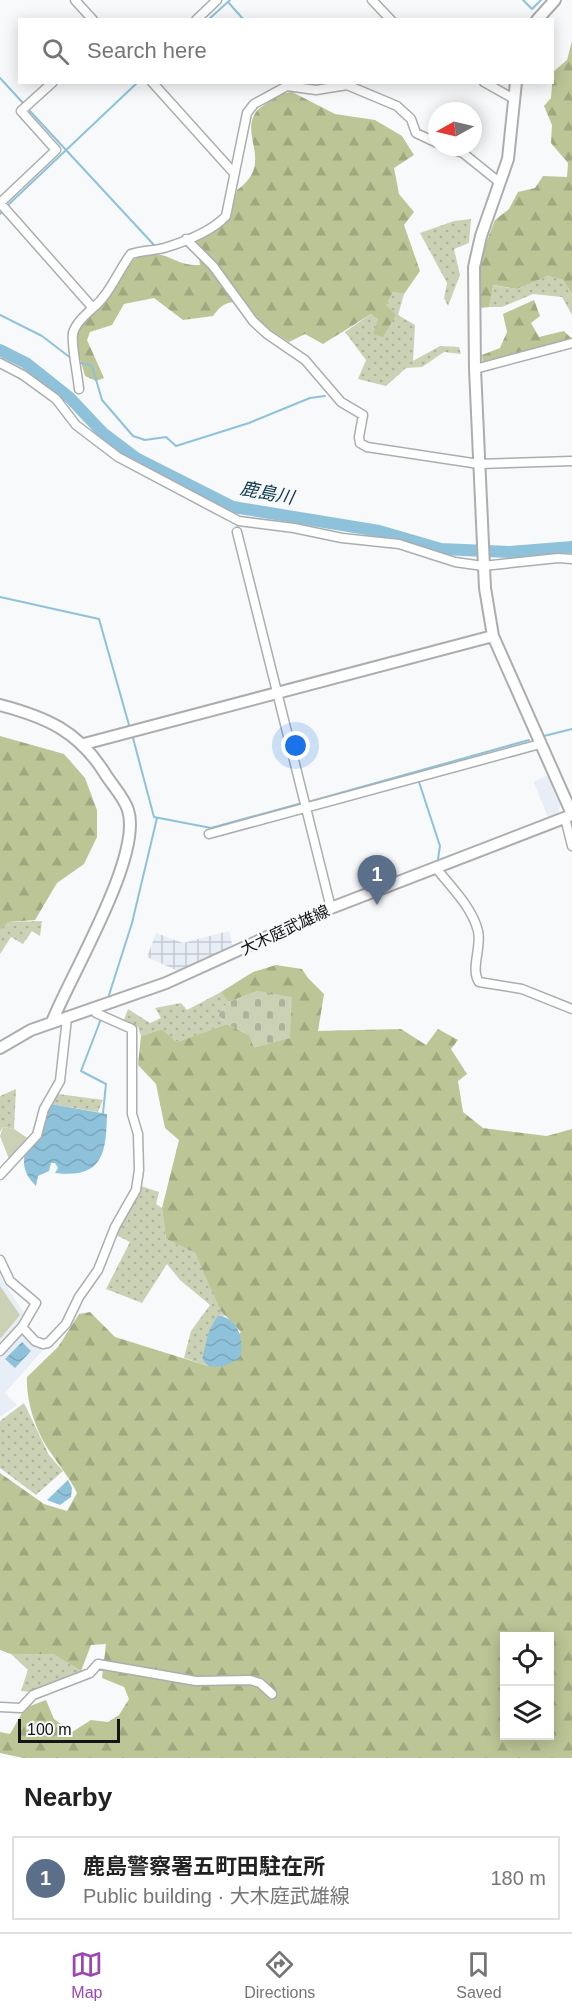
<!DOCTYPE html>
<html lang="en">
<head>
<meta charset="utf-8">
<style>
  :root { --surface:#fff; --page:#f6f6f6; --text:#222; --muted:#767676; --line:#e0e0e0; --accent:#9c46b4 }
  body { margin:0; font-family:Arial,"Noto Sans JP",sans-serif; background:var(--page); color:var(--text) }
  .controls { position:absolute; right:18px; bottom:18px; display:grid; overflow:hidden; border-radius:0px; box-shadow:0 3px 15px #0003 }
  .controls button { width:54px; height:54px; display:grid; place-items:center; padding:0; border:0; border-bottom:2px solid var(--line); background:var(--surface); color:var(--text); font:30px sans-serif }
  .compass { position:absolute; left:428px; top:102px; width:54px; height:54px; border-radius:50%; background:var(--surface); box-shadow:0 3px 15px #0003; rotate:262deg }
  .scale { position:absolute; left:18px; bottom:15px; width:102px; box-sizing:border-box; padding-left:6px; border:3px solid #141515; border-top:0; font-size:16px; line-height:21px; white-space:nowrap; color:#141515; -webkit-text-stroke:4px #f7f9fa; paint-order:stroke }
  .you { position:absolute; left:296px; top:746px; width:21px; height:21px; margin:-15px; border:4px solid #fff; border-radius:50%; background:#1a73e8; box-shadow:0 0 0 9px #1a73e833 }
  .badge { display:grid; place-items:center; width:39px; height:39px; border-radius:50%; background:var(--accent); color:#fff; font-size:20px; font-weight:700 }
  .pin { position:absolute; translate:-50% -50px; filter:drop-shadow(0 2px 3px #0008) }
  .pin::after { content:''; position:absolute; top:32px; width:21px; height:18px; background:inherit; clip-path:polygon(0 0,100% 0,50% 100%) }
  .list { margin:0; padding:0; list-style:none }
  h2 { display:flex; justify-content:space-between; align-items:center; height:78px; margin:0; padding:0 24px; font-size:26px }
  h2 small { font-size:20px; font-weight:400; color:var(--muted) }
  .list li { display:grid; grid-template-columns:39px 1fr auto; gap:18px; align-items:center; box-sizing:border-box; height:84px; margin:0 12px 12px; padding:0 12px; border:2px solid var(--line); border-radius:0px }
  .list b { display:block; font-size:22px; white-space:nowrap }
  .list p { margin:0; font-size:20px; white-space:nowrap; color:var(--muted) }
  .list em { font-size:20px; font-style:normal; color:var(--muted) }
  .icon { flex:none; width:33px; height:33px; fill:none; stroke:currentColor; stroke-width:2; stroke-linecap:round; stroke-linejoin:round }
  .map { position:relative; flex:none; width:572px; height:1758px; overflow:hidden }
  .search { position:absolute; background:var(--surface); box-shadow:0 3px 15px #0003; left:18px; right:18px; top:18px; height:66px; display:flex; align-items:center; gap:15px; box-sizing:border-box; padding:0 21px; border-radius:0px; color:var(--muted); font-size:22px }
  .sheet { height:174px; background:var(--surface) }
  nav { display:flex; justify-content:space-around; align-items:center; box-sizing:border-box; height:84px; border-top:2px solid var(--line); background:var(--surface); font-size:16px; color:var(--muted) }
  nav a { display:grid; justify-items:center; gap:3px }
  nav .on { color:var(--accent) }
  .map>svg:first-child { display:block }
</style>
</head>
<body>
<div class="map">
<svg width="572" height="1758" viewBox="0 0 572 1758">
  <defs>
    <pattern id="industrial-grid" width="8" height="8" patternUnits="userSpaceOnUse" patternTransform="scale(1.5)"><rect width="8" height="8" fill="#e7eef5"/><path d="M0 4h8M4 0v8" fill="none" stroke="#c5cbd1"/></pattern>
    <pattern id="grass-dots" width="8" height="8" patternUnits="userSpaceOnUse" patternTransform="scale(1.5)"><rect width="8" height="8" fill="#cbd1b4"/><path d="M2 2h.1M6 6h.1" fill="none" stroke="#adb39a" stroke-width="1.8" stroke-linecap="round"/></pattern>
    <pattern id="forest-firs" width="22" height="20" patternUnits="userSpaceOnUse" patternTransform="scale(1.5)"><rect width="22" height="20" fill="#bbc596"/><path d="M5 1l3.5 6h-7zM16 11l3.5 6h-7z" fill="#a0a880"/></pattern>
    <pattern id="cemetery-stones" width="16" height="16" patternUnits="userSpaceOnUse" patternTransform="scale(1.5)"><rect width="16" height="16" fill="#cbd1b4"/><path d="M2 7V4a2 2 0 0 1 4 0v3zM10 15v-3a2 2 0 0 1 4 0v3z" fill="#adb39a"/></pattern>
    <pattern id="water-waves" width="16" height="10" patternUnits="userSpaceOnUse" patternTransform="scale(1.5)"><rect width="16" height="10" fill="#8ec2da"/><path d="M0 5q4-4 8 0t8 0" fill="none" stroke="#7aa6ba"/></pattern>
  </defs>
  <rect width="100%" height="100%" fill="#f7f9fa"/>
  <!-- built -->
  <path fill="#e7eef5" d="M548,775L560,805L558,814L548,818L534,782Z
    M0,1276L24,1313L19,1328L42,1351L5,1393L17,1405L0,1417Z"/>
  <!-- industrial -->
  <path fill="url(#industrial-grid)" d="M229,931L233,948L178,971L147,957L156,933L183,943Z"/>
  <!-- grass -->
  <path fill="url(#grass-dots)" d="M471,219L469,243L454,249L460,275L448,306L444,298L447,283L420,233L454,221Z
    M548,276L563,280L572,294V315L562,297L533,294L502,307H489L492,285L517,289Z
    M393,292L404,294L398,315L415,325L413,361L440,346L459,347L461,354L444,352L422,367L406,368L386,386L358,379L366,360L345,332L371,314L379,318Z
    M42,921L40,936L32,931L23,944L11,937L0,954V930L7,922Z
    M221,992L228,1002L218,1015L227,1024L177,1042L162,1029L141,1036L138,1027L124,1020L128,1009L150,1023L161,1018L155,1008L181,1003L187,1010Z
    M16,1089L14,1129L3,1127L0,1132V1096Z
    M58,1094L103,1100L98,1112L51,1104Z
    M141,1186L159,1192L156,1204L162,1208L166,1239L195,1253L225,1316L218,1315L202,1359L208,1366L184,1358L191,1331L210,1305L180,1280L167,1264L142,1303L106,1289L130,1242L114,1234Z
    M24,1403L49,1455L63,1471L36,1495L0,1468V1421Z
    M11,1654H53L81,1671L32,1692L21,1691L28,1670Z"/>
  <!-- forest -->
  <path fill="url(#forest-firs)" fill-rule="evenodd" d="M572,41V294L563,280L548,276L517,289L493,285L489,307L480,308V258L495,220L509,209L518,192L535,188L543,176L567,177L568,163L551,143L552,125L544,106L551,98L553,72L567,60Z
    M292,92L335,114L375,120L402,136L414,155L394,168L399,194L414,212L404,225L420,271L404,294L393,292L386,305L396,315L383,337L373,334L378,319L371,314L323,344L305,334L289,342L264,326L244,302C229,301 222,303 213,316L183,320L154,298L124,304L112,325L90,332L87,340L104,378L96,381L85,376C82,363 73,343 79,331C86,318 101,308 110,296C121,283 125,258 144,255C169,250 175,267 200,265L197,241C225,226 229,220 237,190C275,163 239,136 256,112C258,109 264,105 267,103C276,96 281,93 292,92Z
    M534,300L540,316L531,323L539,337L564,331L571,338L483,365L482,355L500,348L507,332L503,314Z
    M0,736L64,754L85,778L97,810V837L84,864L57,883L35,920L8,922L0,930Z
    M276,965L302,969L308,978L324,994L318,1031L401,1029L426,1045L438,1029L458,1040L451,1049L467,1074L458,1081L463,1112L483,1128L547,1136L572,1129V1758H23L0,1753V1732L10,1734L25,1708L46,1700L54,1719L72,1732L91,1720L108,1722L119,1715L129,1699L124,1687L102,1678L106,1644L91,1645L81,1671L53,1654H11L0,1650V1473L44,1504L67,1511L77,1493C70,1478 60,1467 51,1453C36,1432 26,1402 27,1377L58,1347L79,1314L90,1312L115,1337L208,1366L241,1332L221,1311L195,1253L166,1239L162,1208L179,1140L165,1128L156,1084L138,1065L141,1036L162,1029L177,1042L227,1024L249,1035L258,991L228,1002L221,992L253,972ZM504,1636H550V1736H504Z"/>
  <!-- cemetery -->
  <path fill="url(#cemetery-stones)" d="M258,991L292,997L290,1038L254,1048L249,1035L227,1024L218,1015L228,1002Z"/>
  <!-- green -->
  <path fill="#cbd1b4" d="M3,1127L14,1129L29,1139L9,1159L0,1136Z
    M0,1286L20,1315L0,1339Z"/>
  <!-- water -->
  <path fill="url(#water-waves)" d="M51,1104L107,1114C106,1152 104,1179 55,1173L58,1168L55,1163H51L49,1171L38,1176L36,1186C7,1159 38,1133 51,1104Z
    M218,1315C240,1320 244,1340 240,1358L222,1367L208,1366L202,1359L209,1331Z
    M22,1342L31,1351L15,1368L5,1359Z
    M68,1480L72,1488L71,1497L60,1505L47,1500Z"/>
  <g fill="none" stroke-linecap="round" stroke-linejoin="round">
    <!-- stream -->
    <path stroke="#8ec2da" stroke-width="2" d="M523,0L532,9L541,0
      M228,2L244,20
      M208,20L230,0
      M0,78L23,103
      M29,110L154,245
      M7,206L138,82
      M0,214L1,213
      M0,315L42,336L72,359
      M81,363L92,366L102,400L133,436L145,440L166,437L176,446L249,423L310,398L325,396
      M0,597L99,619L129,725
      M544,736L572,729
      M133,738L154,817L211,828L302,803
      M419,782L440,846L438,859
      M308,802L529,740
      M109,995L132,923L157,818
      M101,1019L81,1071L106,1084L103,1113"/>
    <!-- river -->
    <path stroke="#8ec2da" stroke-width="12" d="M0,350L26,363L70,398L103,433L136,458L233,507L379,531L441,549L510,552L572,547"/>
    <defs>
      <path id="street" d="M75,0L93,20
        M372,0L391,20
        M196,20L217,0
        M152,82L233,172
        M484,82L514,99
        M447,147L463,153L499,182
        M0,203L56,150L21,111L53,82
        M0,203L93,308
        M186,239L213,266L253,321L267,334L305,360L341,402L363,415L359,437L360,443L367,447L479,464L572,461
        M0,363L23,375L56,399L76,425L118,457L239,521L294,528L342,538L399,544L455,562L483,566L558,558L572,559
        M475,369L572,343
        M79,389C78,376 71,345 73,333C76,323 85,315 93,308C110,294 118,271 131,254C142,250 153,251 164,248C184,242 212,231 226,216L247,113L254,104L287,86L316,90L347,85L397,106L411,119L416,133L437,143
        M237,532L331,908
        M565,818L572,846
        M209,834L540,744
        M436,868C451,887 472,907 478,931C482,947 470,969 479,982L522,989L572,1009
        M0,1175L37,1135L44,1109L60,1081L67,1018
        M0,1260L10,1281L36,1303L22,1327L0,1351
        M22,1327L35,1341L43,1344L48,1343L66,1324L79,1297L98,1270L115,1227L136,1190L139,1170L138,1134L132,1114V1029L96,1013L93,1008
        M0,1707L21,1708L33,1695L90,1673L98,1664L196,1681L250,1680L260,1683L272,1694"/>
      <path id="secondary" d="M537,20L555,0
        M516,82L508,159L481,236L474,267L475,369L485,588L493,636L572,814
        M0,705C46,717 78,731 104,772C111,784 124,797 128,810C143,856 70,976 52,1022
        M84,744L493,636
        M0,1048L31,1030L166,983L331,908L572,815"/>
    </defs>
    <!-- street casing -->
    <use href="#street" stroke="#acadae" stroke-width="11"/>
    <!-- secondary casing -->
    <use href="#secondary" stroke="#acadae" stroke-width="14"/>
    <!-- street -->
    <use href="#street" stroke="#fff" stroke-width="8"/>
    <!-- secondary -->
    <use href="#secondary" stroke="#fff" stroke-width="10"/>
  </g>
  <g text-anchor="middle" dominant-baseline="central" stroke-width="5" stroke-linejoin="round" paint-order="stroke">
    <!-- street labels -->
    <g font-size="16" fill="#141515" stroke="#f7f9fa">
      <text transform="translate(285 930) rotate(-25)">大木庭武雄線</text>
    </g>
    <!-- water labels -->
    <g font-size="18" font-style="italic" fill="#0b394a" stroke="#f7f9fa">
      <text transform="translate(267 493) rotate(11)">鹿島川</text>
    </g>
  </g>
</svg>
<div class="controls">
<button><svg class="icon" aria-label="locate" viewBox="0 0 24 24"><circle cx="12" cy="12" r="6"/><path d="M12 2v4M12 18v4M2 12h4M18 12h4"/></svg></button>
<button><svg class="icon" aria-label="layers" viewBox="0 0 24 24"><path d="M12 4l9 5-9 5-9-5zM3 14l9 5 9-5"/></svg></button>
</div>
<svg class="compass" viewBox="-18 -18 36 36"><path d="M0-13l5 13h-10z" fill="#e53935"/><path d="M0 13l5-13h-10z" fill="#767676"/></svg>
<div class="scale">100 m</div>
<div class="you"></div>
<div class="pin badge" style="left:377px;top:905px;background:#5c6f8a">1</div>
<div class="search"><svg class="icon" aria-label="search" viewBox="0 0 24 24"><circle cx="10" cy="10" r="6"/><path d="M15 15l6 6"/></svg>Search here</div>
</div>
<section class="sheet">
<h2>Nearby<small></small></h2>
<ul class="list">
<li><span class="badge" style="background:#5c6f8a">1</span><div><b>鹿島警察署五町田駐在所</b><p>Public building · 大木庭武雄線</p></div><em>180 m</em></li>
</ul>
</section>
<nav>
<a class="on"><svg class="icon" aria-label="map" viewBox="0 0 24 24"><path d="M3 6l6-2 6 2 6-2v14l-6 2-6-2-6 2zM9 4v14M15 6v14"/></svg>Map</a>
<a><svg class="icon" aria-label="directions" viewBox="0 0 24 24"><path d="M12 3l9 9-9 9-9-9zM9 14v-3h6M13 9l2 2-2 2"/></svg>Directions</a>
<a><svg class="icon" aria-label="saved" viewBox="0 0 24 24"><path d="M7 4h10v16l-5-4-5 4z"/></svg>Saved</a>
</nav>
</body>
</html>
